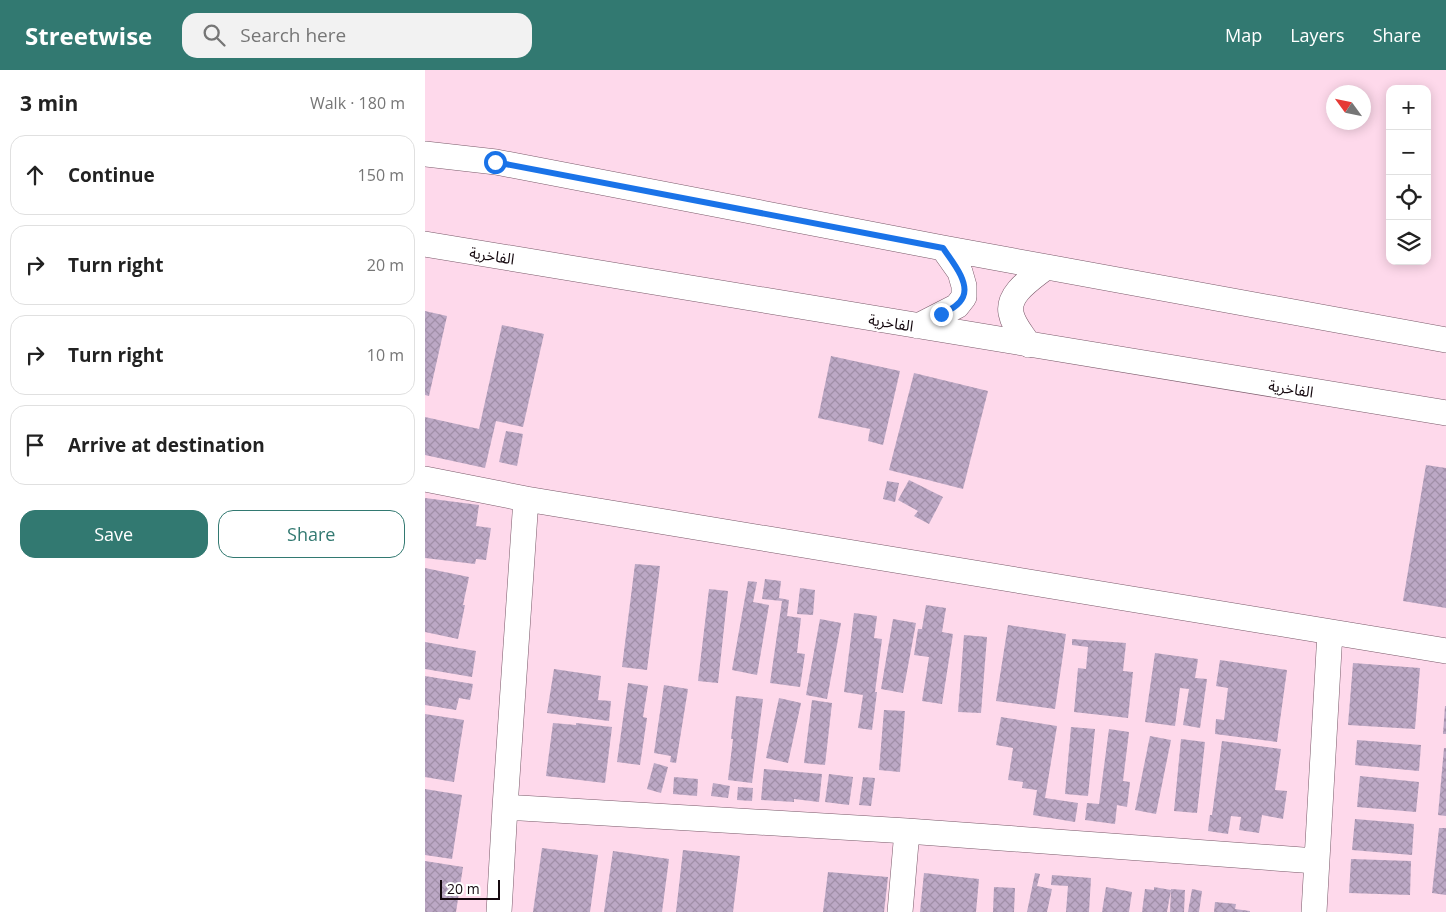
<!DOCTYPE html>
<html lang="en">
<head>
<meta charset="utf-8">
<style>
  :root { --surface:#fff; --page:#f2f2f2; --text:#222; --muted:#767676; --line:#e0e0e0; --accent:#327971 }
  body { margin:0; font-family:"Open Sans","Noto Sans Arabic",sans-serif; background:var(--page); color:var(--text) }
  .controls { position:absolute; right:15px; top:15px; display:grid; overflow:hidden; border-radius:10px; box-shadow:0 2px 12px #0003 }
  .controls button { width:45px; height:45px; display:grid; place-items:center; padding:0; border:0; border-bottom:1px solid var(--line); background:var(--surface); color:var(--text); font:25px sans-serif }
  .compass { position:absolute; left:901px; top:15px; width:45px; height:45px; border-radius:50%; background:var(--surface); box-shadow:0 2px 12px #0003; rotate:303deg }
  .scale { position:absolute; left:15px; bottom:12px; width:60px; box-sizing:border-box; padding-left:5px; border:2px solid #15090f; border-top:0; font-size:14px; line-height:18px; white-space:nowrap; color:#15090f; -webkit-text-stroke:4px #fff; paint-order:stroke }
  .stop { position:absolute; width:15px; height:15px; margin:-11px; border:4px solid #1a73e8; border-radius:50%; background:#fff }
  .stop.end { background:#1a73e8; border-color:#fff; box-shadow:0 1px 5px #0008 }
  .list { margin:0; padding:0; list-style:none }
  h2 { display:flex; justify-content:space-between; align-items:center; height:65px; margin:0; padding:0 20px; font-size:21px }
  h2 small { font-size:16px; font-weight:400; color:var(--muted) }
  .list li { display:grid; grid-template-columns:32px 1fr auto; gap:15px; align-items:center; box-sizing:border-box; height:80px; margin:0 10px 10px; padding:0 10px; border:1px solid var(--line); border-radius:15px }
  .list b { display:block; font-size:19px; white-space:nowrap }
  .list em { font-size:16px; font-style:normal; color:var(--muted) }
  .actions { display:flex; gap:10px; padding:15px 20px }
  .actions a { flex:1; padding:11px 0; border:1px solid var(--accent); border-radius:15px; text-align:center; font-size:18px; color:var(--accent) }
  .actions .main { background:var(--accent); color:#fff }
  .icon { flex:none; width:28px; height:28px; fill:none; stroke:currentColor; stroke-width:2; stroke-linecap:round; stroke-linejoin:round }
  .map { position:relative; flex:none; width:1021px; height:842px; overflow:hidden }
  header { display:flex; align-items:center; gap:30px; box-sizing:border-box; height:70px; padding:0 25px; background:var(--accent); color:#fff }
  header strong { font-size:24px }
  nav { display:flex; gap:28px; margin-inline-start:auto; font-size:18px }
  .search { width:350px; height:45px; background:var(--page); display:flex; align-items:center; gap:12px; box-sizing:border-box; padding:0 18px; border-radius:15px; color:var(--muted); font-size:19px }
  main { display:flex }
  aside { flex:1; background:var(--surface) }
  .map>svg:first-child { display:block }
</style>
</head>
<body>
<header>
<strong>Streetwise</strong>
<div class="search"><svg class="icon" aria-label="search" viewBox="0 0 24 24"><circle cx="10" cy="10" r="6"/><path d="M15 15l6 6"/></svg>Search here</div>
<nav><a>Map</a><a>Layers</a><a>Share</a></nav>
</header>
<main>
<aside>
<h2>3 min<small>Walk · 180 m</small></h2>
<ul class="list">
<li><svg class="icon" aria-label="ahead" viewBox="0 0 24 24"><path d="M12 20V5M6 11l6-6 6 6"/></svg><div><b>Continue</b></div><em>150 m</em></li>
<li><svg class="icon" aria-label="right" viewBox="0 0 24 24"><path d="M7 20v-9h11M14 6l5 5-5 5"/></svg><div><b>Turn right</b></div><em>20 m</em></li>
<li><svg class="icon" aria-label="right" viewBox="0 0 24 24"><path d="M7 20v-9h11M14 6l5 5-5 5"/></svg><div><b>Turn right</b></div><em>10 m</em></li>
<li><svg class="icon" aria-label="arrive" viewBox="0 0 24 24"><path d="M6 21V4h12l-3 4 3 4H6"/></svg><div><b>Arrive at destination</b></div></li>
</ul>
<div class="actions"><a class="main">Save</a><a>Share</a></div>
</aside>
<div class="map">
<svg width="1021" height="842" viewBox="0 0 1021 842">
  <defs>
    <pattern id="building-cross-hatch" width="8" height="8" patternUnits="userSpaceOnUse" patternTransform="scale(1.25)"><rect width="8" height="8" fill="#bca8c5"/><path d="M0 0l8 8M0 8l8-8" fill="none" stroke="#a18fa8"/></pattern>
  </defs>
  <rect width="100%" height="100%" fill="#fed9eb"/>
  <!-- building -->
  <path fill="url(#building-cross-hatch)" d="M0,241L22,246L4,326L0,325Z
    M77,255L119,264L98,357L71,351L60,398L0,385V347L54,359Z
    M406,286L475,301L458,375L443,371L445,359L393,348Z
    M489,303L563,321L538,419L464,400Z
    M81,361L98,364L92,396L74,392Z
    M1001,395L1021,398V538L978,531Z
    M484,410L518,427L504,454L489,446L493,441L473,430Z
    M462,411L474,413L470,432L458,429Z
    M0,428L54,435L51,456L66,458L61,490L51,489L50,494L0,488Z
    M210,494L235,496L222,600L197,597Z
    M0,498L44,507L38,535H40L33,569L0,562Z
    M340,509L356,511L354,528L364,530L362,546L376,548L372,583L380,584L375,617L345,613L357,531L337,529Z
    M323,511L332,512L328,532L344,535L332,605L307,600Z
    M375,518L390,520L388,545L372,544Z
    M284,519L303,521L293,613L273,611Z
    M501,535L521,538L517,562L528,564L517,634L497,631L504,587L489,585L493,559H497Z
    M429,543L452,546L449,568L457,569L450,622H452L447,660L433,658L438,625L419,622Z
    M395,549L416,553L402,629L381,625Z
    M468,549L491,553L478,623L456,619Z
    M583,555L641,564L630,639L571,631Z
    M539,565L562,567L556,643L533,642Z
    M647,569L701,573L698,601L708,602L703,648L649,642L653,598L661,599L663,577L647,575Z
    M0,572L51,581L47,607L0,599Z
    M730,583L773,589L770,608L782,609L775,658L758,655L764,619L755,618L750,656L720,652Z
    M795,590L862,600L852,672L790,664L791,649L799,650L803,618L791,616Z
    M928,593L995,598L990,659L923,655Z
    M129,599L176,606L173,630L186,631L184,651L122,643Z
    M0,606L48,614L45,630L34,628L31,640L0,635Z
    M203,613L223,616L218,647L222,648L215,695L192,692Z
    M239,615L263,619L251,693L245,692L246,686L229,683Z
    M311,626L338,629L327,713L303,710L308,669H306Z
    M354,628L376,633L363,693L341,688Z
    M387,630L407,633L400,695L379,693Z
    M1020,636H1021V664H1018Z
    M459,640L480,641L475,702L454,700Z
    M0,644L39,650L29,712L0,707Z
    M576,647L632,656L620,728L653,733L650,752L608,745L612,720L597,718L598,712L583,710L588,678L571,675Z
    M128,653L151,655V653L187,657L180,713L121,706Z
    M646,657L670,659L663,726L640,724Z
    M684,659L704,662L698,711L705,712L702,737L692,735L690,754L660,750L662,733L674,734Z
    M725,666L746,670L731,744L710,740Z
    M756,669L780,672L772,743L749,741Z
    M932,670L996,675L994,701L930,695Z
    M797,671L856,679L850,720L862,721L858,749L837,745L834,763L814,760L816,747L806,746L803,764L783,761L785,745H787Z
    M1019,678H1021V746L1013,745Z
    M229,693L243,697L236,723L222,719Z
    M339,699L397,704L394,732L369,729V732L336,730Z
    M404,704L428,707L424,735L400,732Z
    M935,706L994,712L991,742L932,737Z
    M249,707L273,709L272,726L248,724Z
    M438,707L450,708L446,736L434,735Z
    M288,713L305,716L303,728L286,726Z
    M313,717L328,718L327,731L312,730Z
    M0,719L37,725L27,789L0,785Z
    M930,749L989,754L987,785L927,780Z
    M1014,758H1021V825L1007,823Z
    M117,778L173,785L165,842H108Z
    M258,780L315,786L308,842H251Z
    M188,781L244,789L237,842H179Z
    M926,789L986,791L985,825L924,823Z
    M0,791L38,797L31,842H0Z
    M403,802L463,807L459,842H398Z
    M499,803L554,809L551,842H495Z
    M610,803L615,804L612,816L627,819L622,842H602Z
    M627,805L666,808L664,842H641L643,816L626,815Z
    M569,817L590,818L589,842H568Z
    M681,817L707,822L704,842H677Z
    M729,817L746,820L742,842H717L720,819L729,820Z
    M746,819L760,820L759,842H745Z
    M767,819L777,821L774,842H763Z
    M790,832L811,834L810,839L825,841V842H789Z"/>
  <g fill="none" stroke-linecap="round" stroke-linejoin="round">
    <defs>
      <path id="minor" d="M0,84L71,92L518,178L1021,270
        M0,174L1021,343
        M493,256L532,236L539,227V216L535,202L518,178
        M604,275C598,265 588,255 586,243C582,223 608,208 621,197
        M0,409L101,429L1021,581
        M80,737L482,761L891,791
        M74,842L80,737L101,429
        M475,842L482,761
        M889,842L905,562"/>
    </defs>
    <!-- minor casing -->
    <use href="#minor" stroke="#795969" stroke-width="26"/>
    <!-- minor -->
    <use href="#minor" stroke="#fff" stroke-width="25"/>
  </g>
  <g fill="none" stroke-linecap="round" stroke-linejoin="round">
    <!-- route -->
    <path stroke="#1a73e8" stroke-width="6" d="M70,92L518,178C526,190 545,212 538,227C534,236 524,240 516,244"/>
  </g>
  <g text-anchor="middle" dominant-baseline="central" stroke-width="4.5" stroke-linejoin="round" paint-order="stroke">
    <!-- street labels -->
    <g font-size="15" fill="#15090f" stroke="#fff">
      <text transform="translate(67 185) rotate(9)">الفاخرية</text>
      <text transform="translate(466 252) rotate(9)">الفاخرية</text>
      <text transform="translate(866 318) rotate(9)">الفاخرية</text>
    </g>
  </g>
</svg>
<div class="controls">
<button>+</button>
<button>−</button>
<button><svg class="icon" aria-label="locate" viewBox="0 0 24 24"><circle cx="12" cy="12" r="6"/><path d="M12 2v4M12 18v4M2 12h4M18 12h4"/></svg></button>
<button><svg class="icon" aria-label="layers" viewBox="0 0 24 24"><path d="M12 4l9 5-9 5-9-5zM3 14l9 5 9-5"/></svg></button>
</div>
<svg class="compass" viewBox="-18 -18 36 36"><path d="M0-13l5 13h-10z" fill="#e53935"/><path d="M0 13l5-13h-10z" fill="#767676"/></svg>
<div class="scale">20 m</div>
<div class="stop" style="left:70px;top:92px"></div>
<div class="stop end" style="left:516px;top:244px"></div>
</div>
</main>
</body>
</html>
